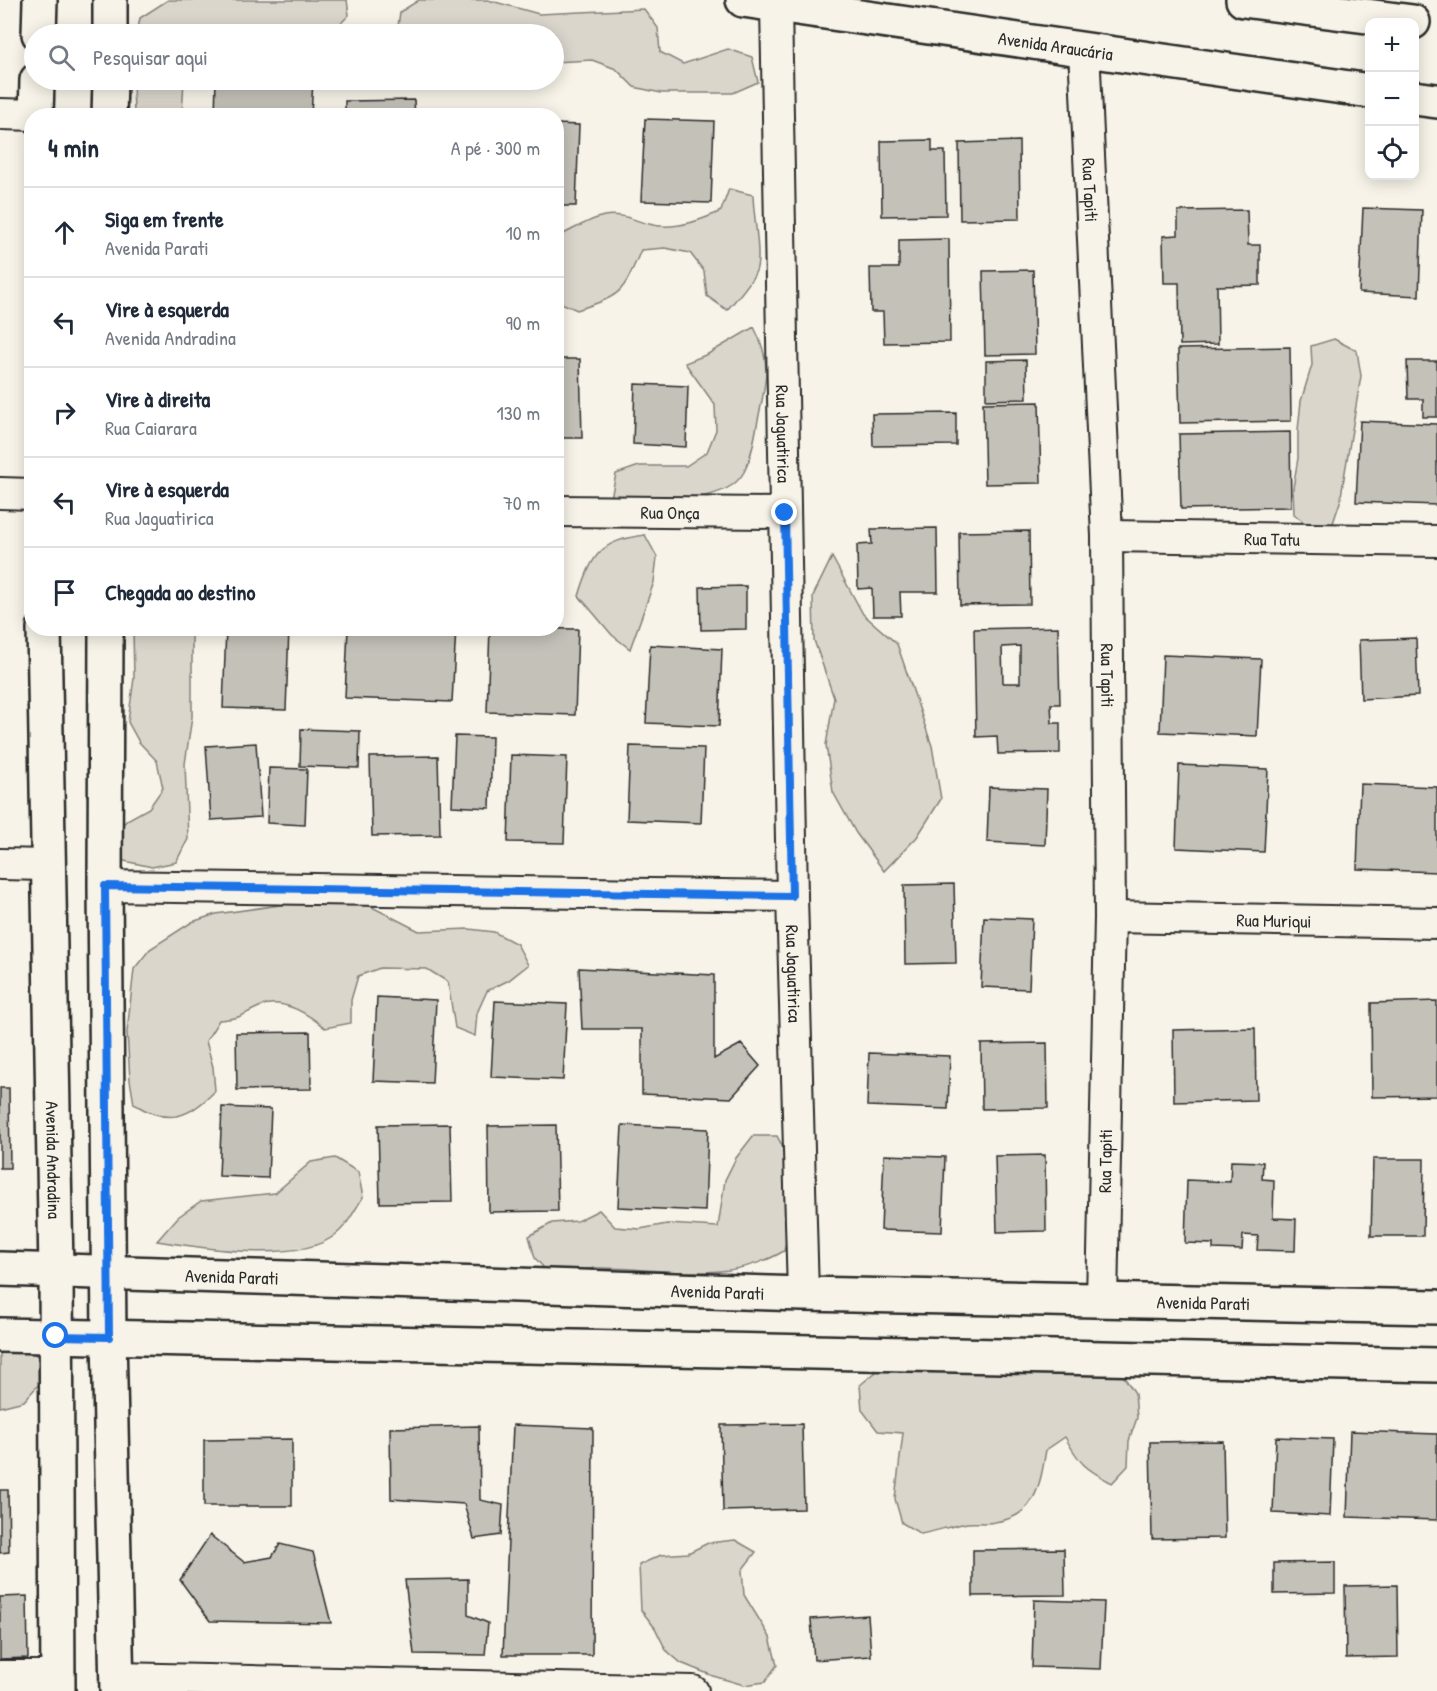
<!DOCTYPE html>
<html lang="pt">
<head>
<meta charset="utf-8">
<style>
  :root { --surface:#fff; --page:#f6f6f7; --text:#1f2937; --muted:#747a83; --line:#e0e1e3 }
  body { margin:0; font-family:"Patrick Hand",sans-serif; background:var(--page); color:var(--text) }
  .controls { position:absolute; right:18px; top:18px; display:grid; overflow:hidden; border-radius:12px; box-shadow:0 3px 15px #0003 }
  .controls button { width:54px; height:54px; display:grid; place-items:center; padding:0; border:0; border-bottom:2px solid var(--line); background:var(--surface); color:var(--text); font:30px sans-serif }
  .stop { position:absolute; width:18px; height:18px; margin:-14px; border:4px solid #1a73e8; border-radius:50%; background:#fff }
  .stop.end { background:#1a73e8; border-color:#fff; box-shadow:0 2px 6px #0008 }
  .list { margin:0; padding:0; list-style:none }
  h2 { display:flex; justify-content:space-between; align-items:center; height:78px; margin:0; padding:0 24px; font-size:26px }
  h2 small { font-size:20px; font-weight:400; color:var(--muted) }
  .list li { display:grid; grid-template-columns:39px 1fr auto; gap:18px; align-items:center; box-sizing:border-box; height:90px; padding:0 24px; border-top:2px solid var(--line) }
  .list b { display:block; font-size:22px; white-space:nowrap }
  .list p { margin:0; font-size:20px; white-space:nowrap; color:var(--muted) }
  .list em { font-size:20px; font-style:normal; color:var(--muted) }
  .icon { flex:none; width:33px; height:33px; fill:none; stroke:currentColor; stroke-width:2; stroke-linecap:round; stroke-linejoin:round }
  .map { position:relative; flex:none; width:1437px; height:1691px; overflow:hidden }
  .search { position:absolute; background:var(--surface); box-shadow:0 3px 15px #0003; left:24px; top:24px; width:540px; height:66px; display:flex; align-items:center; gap:15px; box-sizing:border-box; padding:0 21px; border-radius:33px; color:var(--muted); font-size:22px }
  .panel { position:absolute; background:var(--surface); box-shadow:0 3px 15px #0003; left:24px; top:108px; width:540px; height:528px; border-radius:24px }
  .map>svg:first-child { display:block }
</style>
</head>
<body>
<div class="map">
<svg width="1437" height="1691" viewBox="0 0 1437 1691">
  <rect width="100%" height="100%" fill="#f7f3e8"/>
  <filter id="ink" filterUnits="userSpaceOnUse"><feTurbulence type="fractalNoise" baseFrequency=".0167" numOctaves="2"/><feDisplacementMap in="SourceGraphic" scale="12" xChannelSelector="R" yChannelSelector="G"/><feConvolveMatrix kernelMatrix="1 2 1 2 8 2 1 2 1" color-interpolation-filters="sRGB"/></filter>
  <g filter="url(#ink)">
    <!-- green -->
    <path fill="#dad6cc" stroke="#82807c" stroke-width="1.5" d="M168,0H347L349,15L330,34H275L263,29L236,26H214L201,34H137L140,18Z
      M419,0H488L539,14L644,9L658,28L660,52L683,64L728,49L752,57L758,82L733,93H661L634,87L616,69L592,60L554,62V34H397L400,12Z
      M133,80H184L182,115H134Z
      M441,80H491C475,90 458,86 441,80Z
      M729,189L753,195C753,214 762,256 756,271C750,285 737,298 727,310L707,296L704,271L690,253L665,248L641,250C622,294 623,295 577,310L557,301V237C571,231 589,219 604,216C621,213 633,220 649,224C673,231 700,221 721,211Z
      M754,327C771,360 767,379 759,415C755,433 753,455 744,472C724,509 646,498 611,498L616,474L639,466H686L707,452L716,430L715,405L685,363L708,354Z
      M1334,339L1357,351L1361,376L1340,502L1332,526L1312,529L1294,514L1293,488L1298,458V430L1301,401L1312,365L1311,346Z
      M645,535L657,557L654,582L630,649L612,635L579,596C592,554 600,541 645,535Z
      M832,557L863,614L897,644L932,746L941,799L917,837L884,871L856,833L833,792L826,745L834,698L814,640L813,596Z
      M133,629H192V717L185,764L188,839L176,862L152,867L120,860L111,838L127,820L149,808L163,788L157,761L139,742L128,722L134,678Z
      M343,902L370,906L419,931L469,929L494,932L517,944L528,965L509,980L487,991L477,1013L475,1036L455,1028L448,982L427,969L380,968L358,976L351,1000V1023L325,1028C308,1014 282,996 259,1007C239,1016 244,1018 219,1020L206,1041L213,1067L215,1091C188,1119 168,1125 134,1104L130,1080L127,1032L134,969L150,949L192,922L216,914L294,903Z
      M753,1136H777L788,1157L789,1229L784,1251C726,1285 665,1268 601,1268C585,1268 567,1273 551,1276L535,1258L529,1236L552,1223L577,1221L599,1210L615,1227L640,1229L667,1224L718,1227L725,1180L736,1158Z
      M335,1158L358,1172L363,1197C355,1210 347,1226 335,1235C300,1264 200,1248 157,1241L178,1217L201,1201L275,1193L311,1162Z
      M0,1342H18L40,1358V1383L24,1401L0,1407Z
      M881,1368L1120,1371L1135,1393L1137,1418L1129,1441L1128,1466L1112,1483C1084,1468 1080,1464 1065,1437L1046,1450C1040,1485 1036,1517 995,1522C986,1524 976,1522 967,1523C951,1526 936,1531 921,1534L902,1523L895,1499L903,1433L878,1431L862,1410L860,1385Z
      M735,1540L756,1552L742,1570L744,1595L770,1637L777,1665L765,1682L744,1685L713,1676L681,1663L666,1650L655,1628L641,1610L639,1565L661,1555L688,1553L708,1543Z"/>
    <!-- building -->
    <path fill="#c4c1b9" stroke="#2b2b2b" stroke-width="1.5" fill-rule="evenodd" d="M216,80H313L311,116H215Z
      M414,100L415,116H345V101Z
      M645,119L714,121L711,203L641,201Z
      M556,124L579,125L576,206H556Z
      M932,140V151H945L946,215L882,216L881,141Z
      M1019,141L1020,219L960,220L959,143Z
      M1363,208L1422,210L1419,296L1359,293Z
      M1247,210L1248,245H1260V285L1217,286L1218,344L1180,345L1179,283H1164L1163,236L1178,235V211Z
      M949,239L950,342L884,343L883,312H871L870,268H899V240Z
      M1033,270L1035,354L985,355L983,271Z
      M1290,347L1291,421L1180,423L1178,349Z
      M556,359H580L582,438H556Z
      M1026,360L1027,399L986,400V361Z
      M1407,361H1437V417H1423V399H1408Z
      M635,384L688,386L686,447L633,444Z
      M1039,402L1041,483L985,484L983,403Z
      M956,413V445L873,446L872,414Z
      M1360,421L1437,424V505L1356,502Z
      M1290,432L1291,507L1181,509L1179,434Z
      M937,528L938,592H900L901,616H873L872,588L858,589L857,545L872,544L871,529Z
      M1029,531L1030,604L960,605L959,532Z
      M746,586V629L701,630L700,587Z
      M1058,627L1060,704H1051L1052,723H1060V753L998,754L997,736L976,737L974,629ZM1020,646V683H1003L1002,647Z
      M226,628H289L286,710L223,708Z
      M348,628H456L452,702L345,698Z
      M490,628L578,629L575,715L487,712Z
      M1416,638L1418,696L1361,699L1359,640Z
      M650,645L722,649L719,726L646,723Z
      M1163,655L1261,659L1257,736L1160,732Z
      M301,729L360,731L359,768L300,766Z
      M455,736L492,737L490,808L452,806Z
      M256,743L261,817L211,820L206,746Z
      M630,746L704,748L701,823L627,820Z
      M511,755L567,757L564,843L508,842Z
      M438,756L440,835L372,836L370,757Z
      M1179,765L1268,769L1264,852L1176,848Z
      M269,768L307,769L305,825L267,823Z
      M1360,784L1437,787V872L1357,869Z
      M989,787L1047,789L1045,845L987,842Z
      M954,884L956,963L905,964L904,885Z
      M984,917L1032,919L1029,989L981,987Z
      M579,968L714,975V1059L741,1044L760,1066L731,1098L642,1094V1029H582Z
      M377,997L436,1000L432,1083L373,1081Z
      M495,1001L567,1004L563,1080L491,1077Z
      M1437,1001V1096L1372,1097L1371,1003Z
      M1255,1028L1256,1100L1174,1102L1173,1030Z
      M310,1032L311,1089L237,1090L236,1033Z
      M1047,1043L1048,1108L982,1109L981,1044Z
      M869,1053L950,1056L948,1109L867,1106Z
      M0,1088H9L10,1168H0Z
      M222,1107L271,1109L268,1178L219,1176Z
      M450,1124L452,1202L380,1203L378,1125Z
      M556,1125L558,1211L489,1212L488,1126Z
      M622,1125L708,1129L705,1211L618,1207Z
      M884,1155L945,1157L942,1232L881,1230Z
      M1045,1155L1046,1231L997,1232L995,1156Z
      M1373,1159H1424L1423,1236H1371Z
      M1231,1161L1263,1162L1262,1179L1274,1180L1273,1218L1296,1219L1295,1251L1257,1250L1258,1236L1243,1235L1242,1250L1213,1249V1244L1185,1243L1187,1180L1230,1182Z
      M802,1424L804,1509L723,1511L721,1425Z
      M513,1425L593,1428L592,1655H503Z
      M479,1426L480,1500L503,1505L501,1535L474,1539L464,1504L391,1499L390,1428Z
      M1350,1431L1437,1434V1520L1347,1517Z
      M1276,1437L1333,1439L1330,1516L1273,1513Z
      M292,1439V1506H204V1440Z
      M1223,1441L1225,1538L1152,1539L1150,1442Z
      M0,1490H8L9,1552L0,1553Z
      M210,1535L244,1562L272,1557L280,1544L313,1552L331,1623L210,1621L180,1580Z
      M1064,1549L1065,1595L973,1596V1550Z
      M1335,1562V1593L1274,1594V1563Z
      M468,1579V1615L488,1623L485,1655L414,1654L405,1580Z
      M1397,1585L1398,1657L1346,1658L1345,1586Z
      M27,1596L28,1658L0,1659V1597Z
      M1034,1600L1104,1602L1101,1669L1032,1667Z
      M868,1615L871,1656L814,1660L811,1619Z"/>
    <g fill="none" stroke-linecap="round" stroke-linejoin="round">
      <defs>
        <g id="street">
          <path id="s1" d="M776,5L792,896L803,1294"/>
          <path id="s2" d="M1084,49L1107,536L1110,917L1102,1301"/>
          <path d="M0,114L36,115"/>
          <path d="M0,493L32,494"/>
          <path id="s3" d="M556,511L785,513"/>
          <path id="s4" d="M1107,536L1437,541"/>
          <path d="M0,864L46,865"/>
          <path d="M105,886L792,896"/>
          <path id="s5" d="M1110,917L1437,923"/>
          <path d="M0,1676H58"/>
          <path d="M117,1678L693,1691"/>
        </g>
        <g id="secondary">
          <path id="s6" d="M743,0L1370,91"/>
          <path d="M1243,0L1413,22"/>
          <path d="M39,34L40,0"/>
          <path d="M110,34V0"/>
          <path d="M1414,98L1437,101"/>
          <path d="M36,116L37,80"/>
          <path d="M109,116L110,80"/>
          <path id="s7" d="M44,628L56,1270L58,1691"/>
          <path d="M106,628L105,886L109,1337L117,1691"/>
          <path id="s8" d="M0,1269L803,1294L1437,1307"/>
          <path d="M0,1335L1437,1365"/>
        </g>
      </defs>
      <!-- street casing -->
      <use href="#street" stroke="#2b2b2b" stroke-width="34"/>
      <!-- secondary casing -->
      <use href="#secondary" stroke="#2b2b2b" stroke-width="38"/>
      <!-- street -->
      <use href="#street" stroke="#f7f3e8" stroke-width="30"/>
      <!-- secondary -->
      <use href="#secondary" stroke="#f7f3e8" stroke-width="33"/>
    </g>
  </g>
  <g fill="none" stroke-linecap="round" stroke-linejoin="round" filter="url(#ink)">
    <!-- route -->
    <path stroke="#1a73e8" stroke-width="8" d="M56,1336L109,1337L105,886L792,896L785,513"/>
  </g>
  <g text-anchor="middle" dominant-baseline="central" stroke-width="6" stroke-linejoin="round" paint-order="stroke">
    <!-- street labels -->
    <g font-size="18" fill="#2b2b2b" stroke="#f7f3e8">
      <text stroke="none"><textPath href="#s6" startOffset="316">Avenida Araucária</textPath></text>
      <text stroke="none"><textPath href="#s2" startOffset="141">Rua Tapiti</textPath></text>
      <text stroke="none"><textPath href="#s1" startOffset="429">Rua Jaguatirica</textPath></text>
      <text stroke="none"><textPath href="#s3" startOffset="114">Rua Onça</textPath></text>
      <text stroke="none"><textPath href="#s4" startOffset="165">Rua Tatu</textPath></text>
      <text stroke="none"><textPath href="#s2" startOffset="627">Rua Tapiti</textPath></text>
      <text stroke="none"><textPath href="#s5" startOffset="164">Rua Muriqui</textPath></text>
      <text stroke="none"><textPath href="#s1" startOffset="969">Rua Jaguatirica</textPath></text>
      <text stroke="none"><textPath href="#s7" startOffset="532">Avenida Andradina</textPath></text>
      <text transform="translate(1105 1161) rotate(-89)">Rua Tapiti</text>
      <text stroke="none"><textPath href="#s8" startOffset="232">Avenida Parati</textPath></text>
      <text stroke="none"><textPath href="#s8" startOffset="718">Avenida Parati</textPath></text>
      <text stroke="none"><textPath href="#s8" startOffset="1204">Avenida Parati</textPath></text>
    </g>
  </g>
</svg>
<div class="controls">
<button>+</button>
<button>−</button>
<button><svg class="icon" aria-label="locate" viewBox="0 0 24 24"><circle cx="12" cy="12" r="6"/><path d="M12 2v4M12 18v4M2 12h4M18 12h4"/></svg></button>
</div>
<div class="stop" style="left:56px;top:1336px"></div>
<div class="stop end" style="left:785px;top:513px"></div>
<div class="search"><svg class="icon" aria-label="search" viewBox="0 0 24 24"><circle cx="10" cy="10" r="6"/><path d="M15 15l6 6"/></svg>Pesquisar aqui</div>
<section class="panel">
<h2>4 min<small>A pé · 300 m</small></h2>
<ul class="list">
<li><svg class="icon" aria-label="ahead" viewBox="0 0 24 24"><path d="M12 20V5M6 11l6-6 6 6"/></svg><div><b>Siga em frente</b><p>Avenida Parati</p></div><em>10 m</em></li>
<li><svg class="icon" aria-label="left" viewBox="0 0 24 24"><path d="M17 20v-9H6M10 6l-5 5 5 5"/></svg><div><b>Vire à esquerda</b><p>Avenida Andradina</p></div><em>90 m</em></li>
<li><svg class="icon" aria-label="right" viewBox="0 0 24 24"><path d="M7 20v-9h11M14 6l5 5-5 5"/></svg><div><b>Vire à direita</b><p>Rua Caiarara</p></div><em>130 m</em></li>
<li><svg class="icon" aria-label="left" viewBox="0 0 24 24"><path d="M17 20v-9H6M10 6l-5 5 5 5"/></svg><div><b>Vire à esquerda</b><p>Rua Jaguatirica</p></div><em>70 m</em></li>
<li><svg class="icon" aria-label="arrive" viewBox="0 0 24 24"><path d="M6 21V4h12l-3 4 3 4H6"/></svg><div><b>Chegada ao destino</b></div></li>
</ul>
</section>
</div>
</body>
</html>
